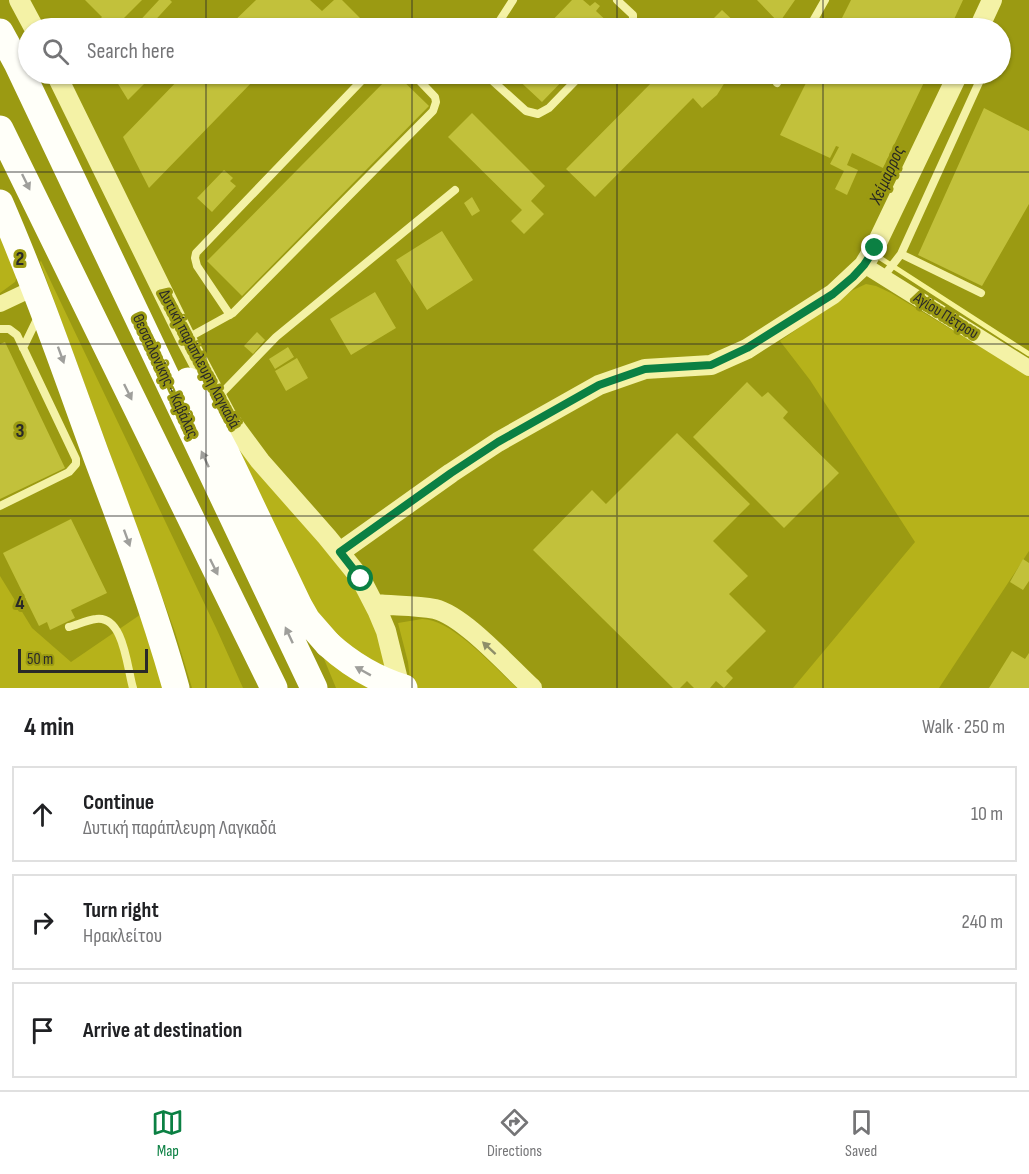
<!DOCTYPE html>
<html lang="en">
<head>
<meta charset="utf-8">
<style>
  :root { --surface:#fff; --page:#f6f6f6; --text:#202124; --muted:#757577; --line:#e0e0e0; --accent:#0b8043 }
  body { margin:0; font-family:"Sofia Sans Condensed",sans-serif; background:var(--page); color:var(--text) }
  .scale { position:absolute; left:18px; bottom:15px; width:130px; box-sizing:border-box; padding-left:6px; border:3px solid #292929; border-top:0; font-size:16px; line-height:21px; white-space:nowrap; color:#292929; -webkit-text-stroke:4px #9b9a12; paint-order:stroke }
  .stop { position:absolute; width:18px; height:18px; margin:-14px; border:4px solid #0b8043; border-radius:50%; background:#fff }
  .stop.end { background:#0b8043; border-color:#fff; box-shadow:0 2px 6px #0008 }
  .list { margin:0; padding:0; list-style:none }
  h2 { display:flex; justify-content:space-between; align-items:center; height:78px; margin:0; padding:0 24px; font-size:26px }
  h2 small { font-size:20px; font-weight:400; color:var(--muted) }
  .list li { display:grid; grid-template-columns:39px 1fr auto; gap:18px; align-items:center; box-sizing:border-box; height:96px; margin:0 12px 12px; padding:0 12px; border:2px solid var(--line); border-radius:0px }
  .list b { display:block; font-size:22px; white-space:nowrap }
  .list p { margin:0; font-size:20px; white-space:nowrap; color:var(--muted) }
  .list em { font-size:20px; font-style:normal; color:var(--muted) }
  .icon { flex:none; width:33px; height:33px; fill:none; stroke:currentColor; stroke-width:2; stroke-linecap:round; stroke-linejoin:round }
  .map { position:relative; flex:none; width:1029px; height:688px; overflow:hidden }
  .search { position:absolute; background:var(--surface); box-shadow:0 2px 4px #0004; left:18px; right:18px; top:18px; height:66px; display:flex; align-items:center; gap:15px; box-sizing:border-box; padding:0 21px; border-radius:33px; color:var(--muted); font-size:22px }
  .sheet { height:402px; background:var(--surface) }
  nav { display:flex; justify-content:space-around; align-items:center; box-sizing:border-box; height:84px; border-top:2px solid var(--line); background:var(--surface); font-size:16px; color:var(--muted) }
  nav a { display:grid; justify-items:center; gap:3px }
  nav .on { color:var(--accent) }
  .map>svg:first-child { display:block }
</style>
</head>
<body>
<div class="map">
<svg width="1029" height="688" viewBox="0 0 1029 688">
  <rect width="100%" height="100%" fill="#9b9a12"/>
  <!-- green -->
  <path fill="#b6b21a" d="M0,231L18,275L15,282L0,293Z
    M41,261L217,630L243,688H192L175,632L40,262Z
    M866,284L876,286L891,293L1029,376V551L939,688H793L915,542L810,380L780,341L853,290Z
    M232,435L367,597L394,688H336Z
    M0,576L32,628L71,662L150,608L166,688H0Z
    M422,619C452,619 494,667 517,688H411L408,662L398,623Z"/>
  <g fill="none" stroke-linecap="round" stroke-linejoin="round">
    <!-- stream -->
    <path stroke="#f7f498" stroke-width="5" d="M876,252L877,256L1029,354"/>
  </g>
  <!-- building -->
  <path fill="#c2c13b" d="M85,0H142L114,28L111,26L108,28H90L102,17Z
    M159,0H170L172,2L148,28H136L134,27Z
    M256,0H310L322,11L334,0H342L370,28H227Z
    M572,0H583L590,6L595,2L600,6L596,11L613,27L591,28L586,23L581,28H545Z
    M757,0H795L779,23Z
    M851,0H963L950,28H837Z
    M722,10L741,28H704Z
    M112,74H154L128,100Z
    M184,74H260L149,188L123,137Z
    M392,74H396L429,106L242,296L207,261Z
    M512,74H569L542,102Z
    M660,74H730L717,95L702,108L693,98L595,197L566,169Z
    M798,74H928L883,168L852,153L847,165L858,170L847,195L835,189L844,171L830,164L839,147L836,146L830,158L780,135L806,83L796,78Z
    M984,108L1029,131V204L982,286L918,255Z
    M472,113L545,186L531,201L544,214L524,234L511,221L522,210L448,137Z
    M224,170L233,178L230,181L236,186L212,212L197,198Z
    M472,197L480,211L472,216L464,203Z
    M442,231L473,280L427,310L396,260Z
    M375,292L396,328L351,355L330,319Z
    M257,332L265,340L253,354L244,346Z
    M5,342L65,468L0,499V344Z
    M288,347L294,357L275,369L269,359Z
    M297,358L308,378L286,391L275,371Z
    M747,382L762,397L768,392L788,412L783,418L839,473L784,528L693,437Z
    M677,433L750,504L713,541L748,576L729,594L766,631L726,671L733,678L724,688L716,681L710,688H694L687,681L680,688H673L533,550L592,490L606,504Z
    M71,519L107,593L71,610L75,618L50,630L47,622L39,626L3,553Z
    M1023,559L1029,563V581L1023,590L1010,582Z
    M1012,651L1025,659L1029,653V688H989Z"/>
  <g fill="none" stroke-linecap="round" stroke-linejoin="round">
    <!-- service -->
    <path stroke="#f4f2a6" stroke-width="8" d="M617,0L633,15V21L626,28
      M495,28L513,0
      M809,28L825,0
      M485,74L526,111L538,114L549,108L582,74
      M777,83L782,74
      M901,254L981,78
      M883,277L901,254L981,293
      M230,315L197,266L195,258L196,253L368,74
      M0,329H9L17,335L76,459V464L69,472L0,506
      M186,339L233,313L433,111L436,102L435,97L413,74
      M23,348L39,315
      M217,398L276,337L455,190
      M69,627C77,625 87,620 96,619C124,615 127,668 133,688"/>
    <!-- minor -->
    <path stroke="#f4f2a6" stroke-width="16" d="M864,265L1029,368
      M0,304L36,287"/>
    <!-- tertiary -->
    <path stroke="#f4f2a6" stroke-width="20" d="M19,0L34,28
      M979,28L992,0
      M56,74L186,339L226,415L260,461L327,537L361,579L378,612L386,631L400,688
      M340,552L451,473L498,442L599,385L645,369L711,365L747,349L833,294L864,265L876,245L958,74
      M375,604C394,606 416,605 435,609C464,616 509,667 532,688"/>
    <!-- trunk -->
    <path stroke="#fffff9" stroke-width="27" d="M0,32L17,63L314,688
      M0,129L274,688
      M0,203C36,286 65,370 96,455C125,532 154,609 176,688
      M188,381L226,453L299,606L307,620L328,644"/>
    <!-- trunk-bridge -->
    <path stroke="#fffff9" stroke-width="27" d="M328,644C351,665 375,679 404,688"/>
  </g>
  <!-- one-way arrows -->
  <defs><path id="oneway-solid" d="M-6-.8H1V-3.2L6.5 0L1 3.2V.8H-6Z" transform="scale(1.5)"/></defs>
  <g fill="#9f9f9b">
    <use href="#oneway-solid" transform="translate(26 182) rotate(64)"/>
    <use href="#oneway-solid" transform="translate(61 355) rotate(70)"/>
    <use href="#oneway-solid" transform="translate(128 392) rotate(64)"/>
    <use href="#oneway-solid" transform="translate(205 459) rotate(-115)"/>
    <use href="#oneway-solid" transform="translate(127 538) rotate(70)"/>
    <use href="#oneway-solid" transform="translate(214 567) rotate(64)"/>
    <use href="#oneway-solid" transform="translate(289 635) rotate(-115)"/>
    <use href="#oneway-solid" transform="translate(363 671) rotate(-151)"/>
  </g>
  <use fill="#8e8e68" href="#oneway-solid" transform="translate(489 648) rotate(-137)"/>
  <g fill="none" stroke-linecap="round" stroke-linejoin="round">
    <!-- route -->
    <path stroke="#0b8043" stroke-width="8" d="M361,579L340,552L451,473L498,442L599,385L645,369L711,365L747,348L833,294L853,277L864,265L875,248"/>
  </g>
  <!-- grid -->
  <path fill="none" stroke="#292929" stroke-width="1.5" stroke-opacity="0.55" d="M206,0V28M412,0V28M617,0V28M823,0V28M206,74V688M412,74V688M617,74V688M823,74V688M0,172H1029M0,344H1029M0,516H1029"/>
  <g text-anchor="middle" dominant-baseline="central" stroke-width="6" stroke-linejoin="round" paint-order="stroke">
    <!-- street labels -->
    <g font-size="16" fill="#292929" stroke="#9b9a12">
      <text transform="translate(946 316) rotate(32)">Αγίου Πέτρου</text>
      <text transform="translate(199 359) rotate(62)">Δυτική παράπλευρη Λαγκαδά</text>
      <text transform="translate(165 376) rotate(65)">Θεσσαλονίκης - Καβάλας</text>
    </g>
    <!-- water labels -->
    <g font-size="18" font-style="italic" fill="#282821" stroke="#9b9a12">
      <text transform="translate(887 175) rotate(-66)">Χείμαρρος</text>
    </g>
  </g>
  <g font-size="20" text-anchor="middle" font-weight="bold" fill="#292929" stroke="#9b9a12" stroke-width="6" stroke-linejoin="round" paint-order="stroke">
    <text x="20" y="265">2</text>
    <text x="20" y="437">3</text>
    <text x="20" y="609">4</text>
  </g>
</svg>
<div class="scale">50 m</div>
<div class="stop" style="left:361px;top:579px"></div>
<div class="stop end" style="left:875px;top:248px"></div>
<div class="search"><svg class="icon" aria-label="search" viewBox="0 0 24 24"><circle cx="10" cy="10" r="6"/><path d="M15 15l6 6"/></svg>Search here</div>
</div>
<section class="sheet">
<h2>4 min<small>Walk · 250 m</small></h2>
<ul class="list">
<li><svg class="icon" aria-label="ahead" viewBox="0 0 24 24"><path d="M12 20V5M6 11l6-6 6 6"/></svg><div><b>Continue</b><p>Δυτική παράπλευρη Λαγκαδά</p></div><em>10 m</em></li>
<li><svg class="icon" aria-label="right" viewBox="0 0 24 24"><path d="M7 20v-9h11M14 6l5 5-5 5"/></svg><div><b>Turn right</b><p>Ηρακλείτου</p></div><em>240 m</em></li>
<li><svg class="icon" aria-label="arrive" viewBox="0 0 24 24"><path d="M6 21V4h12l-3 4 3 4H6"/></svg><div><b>Arrive at destination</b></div></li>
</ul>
</section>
<nav>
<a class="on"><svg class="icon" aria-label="map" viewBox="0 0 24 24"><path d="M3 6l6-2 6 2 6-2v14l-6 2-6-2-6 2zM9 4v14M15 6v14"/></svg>Map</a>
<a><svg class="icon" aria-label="directions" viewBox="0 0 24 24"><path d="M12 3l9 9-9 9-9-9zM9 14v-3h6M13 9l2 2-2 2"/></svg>Directions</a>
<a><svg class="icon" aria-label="saved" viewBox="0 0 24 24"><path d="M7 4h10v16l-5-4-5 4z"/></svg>Saved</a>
</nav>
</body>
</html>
